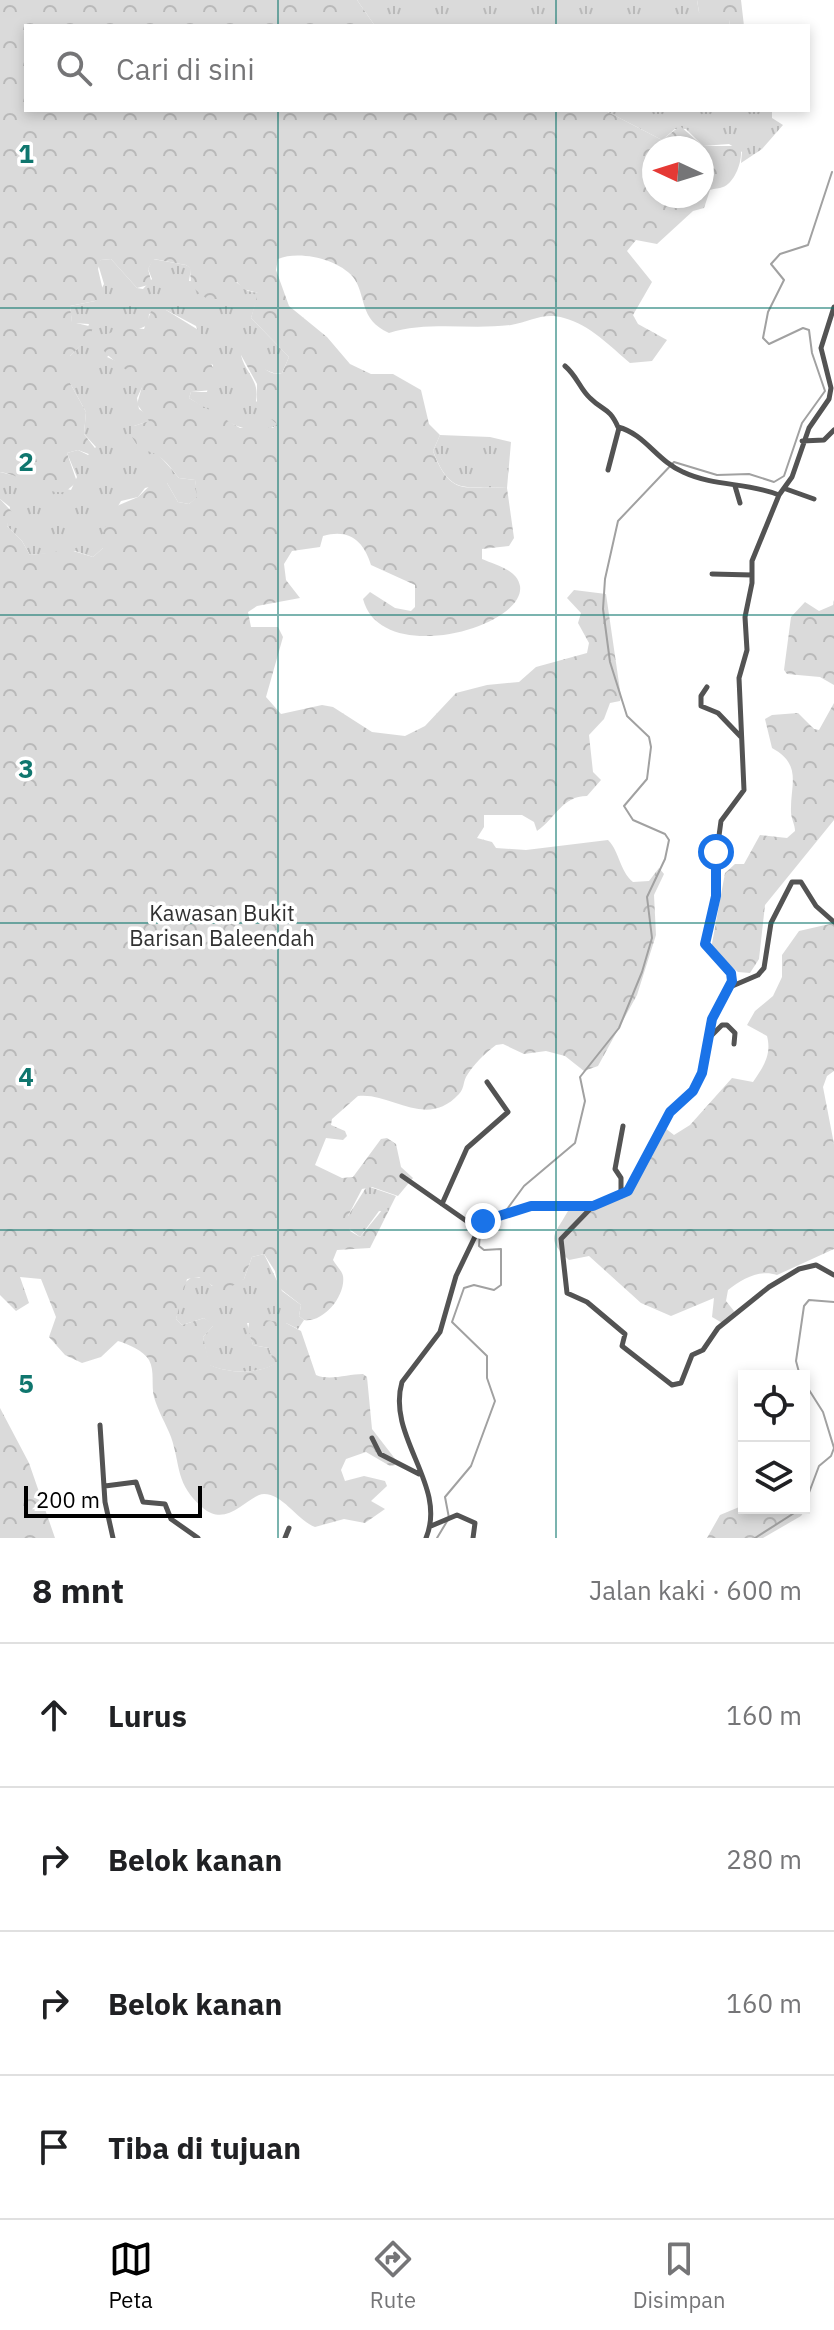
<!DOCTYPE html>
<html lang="id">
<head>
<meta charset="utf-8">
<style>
  :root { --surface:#fff; --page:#f6f6f6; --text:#202124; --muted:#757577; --line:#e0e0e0; --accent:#000 }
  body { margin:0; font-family:"IBM Plex Sans",sans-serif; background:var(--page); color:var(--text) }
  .controls { position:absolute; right:24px; bottom:24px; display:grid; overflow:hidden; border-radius:0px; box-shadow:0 4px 12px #0003 }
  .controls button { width:72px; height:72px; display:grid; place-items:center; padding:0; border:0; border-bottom:2px solid var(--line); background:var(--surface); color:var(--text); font:40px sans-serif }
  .compass { position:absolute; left:642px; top:136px; width:72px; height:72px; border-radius:50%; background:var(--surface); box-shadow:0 4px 12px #0003; rotate:274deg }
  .scale { position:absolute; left:24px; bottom:20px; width:178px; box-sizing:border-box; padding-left:8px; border:4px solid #000; border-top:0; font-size:22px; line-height:28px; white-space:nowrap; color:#000; -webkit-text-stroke:6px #fff; paint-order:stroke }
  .stop { position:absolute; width:24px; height:24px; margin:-18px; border:6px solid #1a73e8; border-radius:50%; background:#fff }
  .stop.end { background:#1a73e8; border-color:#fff; box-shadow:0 2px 8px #0008 }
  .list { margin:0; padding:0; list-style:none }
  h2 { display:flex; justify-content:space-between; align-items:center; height:104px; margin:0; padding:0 32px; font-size:34px }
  h2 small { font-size:26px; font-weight:400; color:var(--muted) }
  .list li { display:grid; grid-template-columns:52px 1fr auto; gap:24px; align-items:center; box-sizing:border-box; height:144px; padding:0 32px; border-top:2px solid var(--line) }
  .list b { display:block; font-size:30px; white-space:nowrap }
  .list em { font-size:26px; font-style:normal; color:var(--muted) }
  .icon { flex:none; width:44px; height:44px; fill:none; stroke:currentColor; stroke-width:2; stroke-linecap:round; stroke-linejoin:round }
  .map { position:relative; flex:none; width:834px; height:1538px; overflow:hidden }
  .search { position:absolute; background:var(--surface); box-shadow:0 4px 12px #0003; left:24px; right:24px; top:24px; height:88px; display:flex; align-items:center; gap:20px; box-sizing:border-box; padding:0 28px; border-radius:0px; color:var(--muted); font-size:30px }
  .sheet { height:680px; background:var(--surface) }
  nav { display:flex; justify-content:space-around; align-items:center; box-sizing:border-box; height:112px; border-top:2px solid var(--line); background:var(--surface); font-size:22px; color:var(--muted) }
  nav a { display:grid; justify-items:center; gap:4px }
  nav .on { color:var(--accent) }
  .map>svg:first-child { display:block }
</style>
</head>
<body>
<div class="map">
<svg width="834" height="1538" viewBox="0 0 834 1538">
  <defs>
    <pattern id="grass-tufts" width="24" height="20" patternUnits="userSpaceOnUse" patternTransform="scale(2)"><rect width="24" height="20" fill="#dadada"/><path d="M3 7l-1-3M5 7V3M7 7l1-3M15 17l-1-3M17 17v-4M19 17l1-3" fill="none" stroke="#b9b9b9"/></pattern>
    <pattern id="forest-crowns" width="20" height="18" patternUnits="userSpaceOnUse" patternTransform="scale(2)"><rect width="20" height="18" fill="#dadada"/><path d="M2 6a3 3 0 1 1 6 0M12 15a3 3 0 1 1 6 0" fill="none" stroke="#b9b9b9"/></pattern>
  </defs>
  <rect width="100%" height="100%" fill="#fff"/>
  <!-- grass -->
  <path fill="url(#grass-tufts)" d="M357,0H697L699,12L729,20L730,26H375Z
    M604,110H772V118L783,125L762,149L741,163L742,152L729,144L703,146L686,129H675L662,140Z
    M111,259L137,288L143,289L152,279L148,269L153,259L186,265L191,268L189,281L236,282L248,291L259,293L251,318L289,357L282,373C265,376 257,359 241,355C245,373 260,380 256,401L278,424C252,444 211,412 189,398L191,392H207L213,365L208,362L196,326L166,310L149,314L148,325L139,329L107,357L127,366L144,383L137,398L139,409L149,416V421L134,426C148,446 164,459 179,478L195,480L198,497L189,504L178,502L167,483L145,488L138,497L121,501L103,532V548L93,557L75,551L30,555L22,541L7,526L10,507L0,499V472L71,490L77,477L67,453L78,450L88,455L96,447L84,434L86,412L70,383V356L82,344L89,324L72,323L70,306L95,301L104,284L98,264L101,260Z
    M440,435L490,437L511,442L507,488C466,485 451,498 433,451Z
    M367,1186L396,1196L388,1212L379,1211L360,1237L347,1227L348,1216Z
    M264,1254L282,1291L301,1305L299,1316L304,1320L298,1329L286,1323H247L253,1345L269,1348L275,1364C256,1375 228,1373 209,1365L203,1337L213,1326L204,1318L182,1325L176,1319L183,1284L192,1277L204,1278L212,1286L244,1279L252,1257Z"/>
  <!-- forest -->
  <path fill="url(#forest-crowns)" fill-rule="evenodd" d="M0,0H357L375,26H26V110H604L662,140L680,126L703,146H740C744,157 736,182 723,187C719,189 715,188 710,190L704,208L693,211L657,244L636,240L627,251L652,282L633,315L638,324L667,340L652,361L630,363C610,346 590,325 564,318C542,312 531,322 511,325C470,330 427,321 389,333C358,319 367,295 353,277C338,259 299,250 278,259L276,270L289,306L327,337L350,364L371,374H393L421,390L429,424L440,435L433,451C451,499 466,485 507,488L514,538L509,546L482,549V559C495,565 517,569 520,586C526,627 381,668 363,599L370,592L395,608L411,611L415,607V585L371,565C364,542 350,528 323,536L320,547L292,551L284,564L286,580L300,598L257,606L248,612L251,627H278L283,637L266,697L281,714L322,705L333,707L372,732L405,736L425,726L456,693L487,685L519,682L536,667L587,653L589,643L578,623L581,613L567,598L574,590L606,594L621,697L620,701L610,703L604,719L589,735L593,772L601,780L587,796C562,796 556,818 537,831L534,822L522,815H484V827L477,838L492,842L496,848L526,850L608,840C620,852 619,870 633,882L649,881L659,868L664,874L654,895L656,935L637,995L598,1066L584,1071L565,1056L546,1051L524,1054L503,1044L496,1045C485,1053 473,1065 466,1077C463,1083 464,1089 459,1094C426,1130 392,1092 358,1096L332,1119L331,1125L345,1131L347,1136L343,1140L326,1138L315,1165L342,1178L353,1177L381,1139L387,1138L396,1144L401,1167L413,1178L398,1196L372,1187L362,1189L348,1216L350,1231L360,1237L383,1209L388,1212L370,1248L337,1250L333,1260C336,1265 342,1271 343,1276C346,1296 323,1323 304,1320L299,1316L301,1305L278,1287L275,1271L264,1254L252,1257L244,1279L222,1292L199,1277L187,1279L176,1319L182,1325L204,1318L214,1325L203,1337L210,1365C228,1373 256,1375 274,1364L269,1348L253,1345L248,1329L250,1318L286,1323L301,1331L316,1375C330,1381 348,1374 363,1374L367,1377L372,1429L396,1460L395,1465L390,1466L366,1452L346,1459L341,1470L345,1481L364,1476L385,1481L387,1486L371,1501L385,1509L365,1523L344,1519L315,1527C297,1520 283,1494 264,1494C247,1495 228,1529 203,1508C175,1484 181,1466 171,1437C166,1424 158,1411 154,1397C151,1385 155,1371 149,1360C144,1351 128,1344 118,1341L101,1357L82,1363L65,1355L49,1337L56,1317L41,1279L20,1277L29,1303L16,1311L0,1295V499L12,512L7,526L22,541L30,555L70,550L93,557L103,548V532L112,508L138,497L157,479L167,483L178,502L189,504L197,497L195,480L179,478C167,463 159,451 140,450L132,437L134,426L149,421L137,404L143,383C128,369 109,361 99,344C108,328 127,327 144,329L152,309L166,310L200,331L217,380L212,390L191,392L189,398L240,428H273L277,424L257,407V384L241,355L244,350C261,356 262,377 282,373L289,357L251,318L258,293L243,289L237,282L218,299H207L191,286L190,268L186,265L154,259L148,269L152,284L137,288L111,259L101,260L98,269L104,295L95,301L70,306L72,322L93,327L90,337L70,356V383L86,412L84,434L98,452L94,456L78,450L67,453L77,482L65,492C41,494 23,475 0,472ZM654,148H702V196H654Z
    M697,0H741L744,26H730L729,20L707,19L699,12Z
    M834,600V685L820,677L787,674L784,670L791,617L805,602L819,611L833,605Z
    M834,703V820L765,905L759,959L750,973L738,972L711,949L725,873L735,864H744L760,835L787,838L795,831C795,825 791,818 791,812C790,785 803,765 772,748L765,719L772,715L798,713L814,729L819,730Z
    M834,923V1071L827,1076L823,1087L834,1144V1249L777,1275C760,1269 742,1279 728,1290L726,1301L734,1311L731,1320L724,1324L712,1317L714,1298L671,1316L641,1303L589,1256L569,1260C545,1238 554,1236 568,1211C648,1201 627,1183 665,1128L674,1135L690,1125L732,1078L753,1082C763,1067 772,1055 767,1036L747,1025L755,1011L773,996L782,977V955L799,931Z
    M0,1408L29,1463L55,1538H0Z
    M804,1500L810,1503L801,1516L763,1538H707L720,1515L744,1505L804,1508Z"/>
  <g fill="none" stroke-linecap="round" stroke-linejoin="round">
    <!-- stream -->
    <path stroke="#a1a1a1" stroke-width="2" d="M505,1212L524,1186L575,1143L585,1101L580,1077L619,1028L642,972L652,938L647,897L665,859L669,840L665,834L633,820L624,806L647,779L651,747L649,737L627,716L610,662L603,609L605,579L618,521L674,462L717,475L749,474L774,482L784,476L802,423L825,391L812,353L809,330L803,328L769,344L763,338L768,312L784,280L771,264L780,254L808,245L832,172
      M800,1376L796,1361L804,1306L809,1300L834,1302
      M804,1382L823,1412L834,1448L831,1456L819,1466L804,1506
      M437,1538L449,1518L445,1497L471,1466L495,1401L487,1378V1356L452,1322L464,1288L474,1285L494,1290L501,1285V1249L484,1250L479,1246L480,1233L486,1223
      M755,1538L802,1508"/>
    <!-- street -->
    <path stroke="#535353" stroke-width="5" d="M565,366C577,376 580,389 590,398C604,412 609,407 618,427C645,434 657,461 683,472C715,487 747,482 779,495L792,477L809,428L829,399L831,388L821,348L834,307
      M802,441L824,440L834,430
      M608,470L619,428
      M735,486L740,503
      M786,489L814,499
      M712,574L752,575
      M707,687L701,696V706L718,713L741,737
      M730,987L758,975L764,968L771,923L792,882H801L816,906L834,922
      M710,1037L722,1025H727L735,1033L734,1044
      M402,1176L478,1229
      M621,1196V1178L615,1169L623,1126
      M442,1204L467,1148L508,1112L487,1082
      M592,1207L561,1239L567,1293L587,1302L625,1334L622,1346L672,1385L681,1383L692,1355L703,1350L718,1328L769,1287L799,1269L816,1265L834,1275
      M100,1425L105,1502L113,1538
      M372,1438L380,1454L419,1474
      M105,1486L136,1482L143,1502L165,1504L171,1519L198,1538
      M431,1526L457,1515L475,1523L473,1538
      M285,1538L289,1528
      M426,1538C448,1485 386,1437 402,1382L440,1332L456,1276L482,1222L531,1206H593L628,1191L655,1137L670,1112L693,1091L702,1073L712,1019L729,987L731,973L710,951L705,938L716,901L715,865L721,821L744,790L739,678L747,650L745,617L752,583V561L779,495"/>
  </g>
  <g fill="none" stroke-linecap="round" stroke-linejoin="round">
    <!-- route -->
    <path stroke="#1a73e8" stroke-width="10" d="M483,1221L531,1206H593L628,1191L670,1112L693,1091L702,1073L712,1019L732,981L731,973L705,944L716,896V852"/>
  </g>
  <!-- grid -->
  <path fill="none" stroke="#0f766e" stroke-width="2" stroke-opacity="0.55" d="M278,0V26M556,0V26M278,110V1538M556,110V1538M0,308H834M0,615H834M0,923H834M0,1230H834"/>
  <g text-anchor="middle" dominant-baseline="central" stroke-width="7" stroke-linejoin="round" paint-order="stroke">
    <!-- park labels -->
    <g font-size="22" fill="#313131" stroke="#fff">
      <text x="222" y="912">Kawasan Bukit<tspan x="222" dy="25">Barisan Baleendah</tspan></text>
    </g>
  </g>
  <g font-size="26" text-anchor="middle" font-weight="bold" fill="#0f766e" stroke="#fff" stroke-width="7" stroke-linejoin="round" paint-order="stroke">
    <text x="26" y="163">1</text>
    <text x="26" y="471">2</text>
    <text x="26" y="778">3</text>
    <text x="26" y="1086">4</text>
    <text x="26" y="1393">5</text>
  </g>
</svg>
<div class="controls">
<button><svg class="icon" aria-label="locate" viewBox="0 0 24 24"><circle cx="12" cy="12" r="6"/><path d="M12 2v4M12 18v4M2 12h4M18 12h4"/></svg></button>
<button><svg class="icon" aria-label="layers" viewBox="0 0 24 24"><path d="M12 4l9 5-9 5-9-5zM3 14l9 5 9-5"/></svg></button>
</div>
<svg class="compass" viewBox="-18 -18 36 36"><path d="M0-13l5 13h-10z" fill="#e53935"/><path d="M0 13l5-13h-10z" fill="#757577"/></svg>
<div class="scale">200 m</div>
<div class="stop" style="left:716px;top:852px"></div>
<div class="stop end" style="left:483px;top:1221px"></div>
<div class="search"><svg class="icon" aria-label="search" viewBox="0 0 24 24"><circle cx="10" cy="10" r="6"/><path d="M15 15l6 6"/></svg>Cari di sini</div>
</div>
<section class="sheet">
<h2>8 mnt<small>Jalan kaki · 600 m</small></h2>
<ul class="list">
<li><svg class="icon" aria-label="ahead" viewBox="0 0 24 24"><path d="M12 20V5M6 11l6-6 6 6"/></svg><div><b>Lurus</b></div><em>160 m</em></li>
<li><svg class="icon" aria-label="right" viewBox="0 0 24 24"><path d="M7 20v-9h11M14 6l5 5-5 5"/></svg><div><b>Belok kanan</b></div><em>280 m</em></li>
<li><svg class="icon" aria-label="right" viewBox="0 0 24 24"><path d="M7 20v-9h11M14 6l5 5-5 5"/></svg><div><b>Belok kanan</b></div><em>160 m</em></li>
<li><svg class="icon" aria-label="arrive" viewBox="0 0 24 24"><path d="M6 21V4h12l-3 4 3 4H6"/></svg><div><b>Tiba di tujuan</b></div></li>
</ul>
</section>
<nav>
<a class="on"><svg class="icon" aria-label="map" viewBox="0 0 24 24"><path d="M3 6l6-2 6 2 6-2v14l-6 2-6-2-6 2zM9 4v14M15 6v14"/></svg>Peta</a>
<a><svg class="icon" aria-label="directions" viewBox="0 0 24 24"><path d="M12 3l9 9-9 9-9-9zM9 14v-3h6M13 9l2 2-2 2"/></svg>Rute</a>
<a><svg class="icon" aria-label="saved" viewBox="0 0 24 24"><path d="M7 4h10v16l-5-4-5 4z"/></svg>Disimpan</a>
</nav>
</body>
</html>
